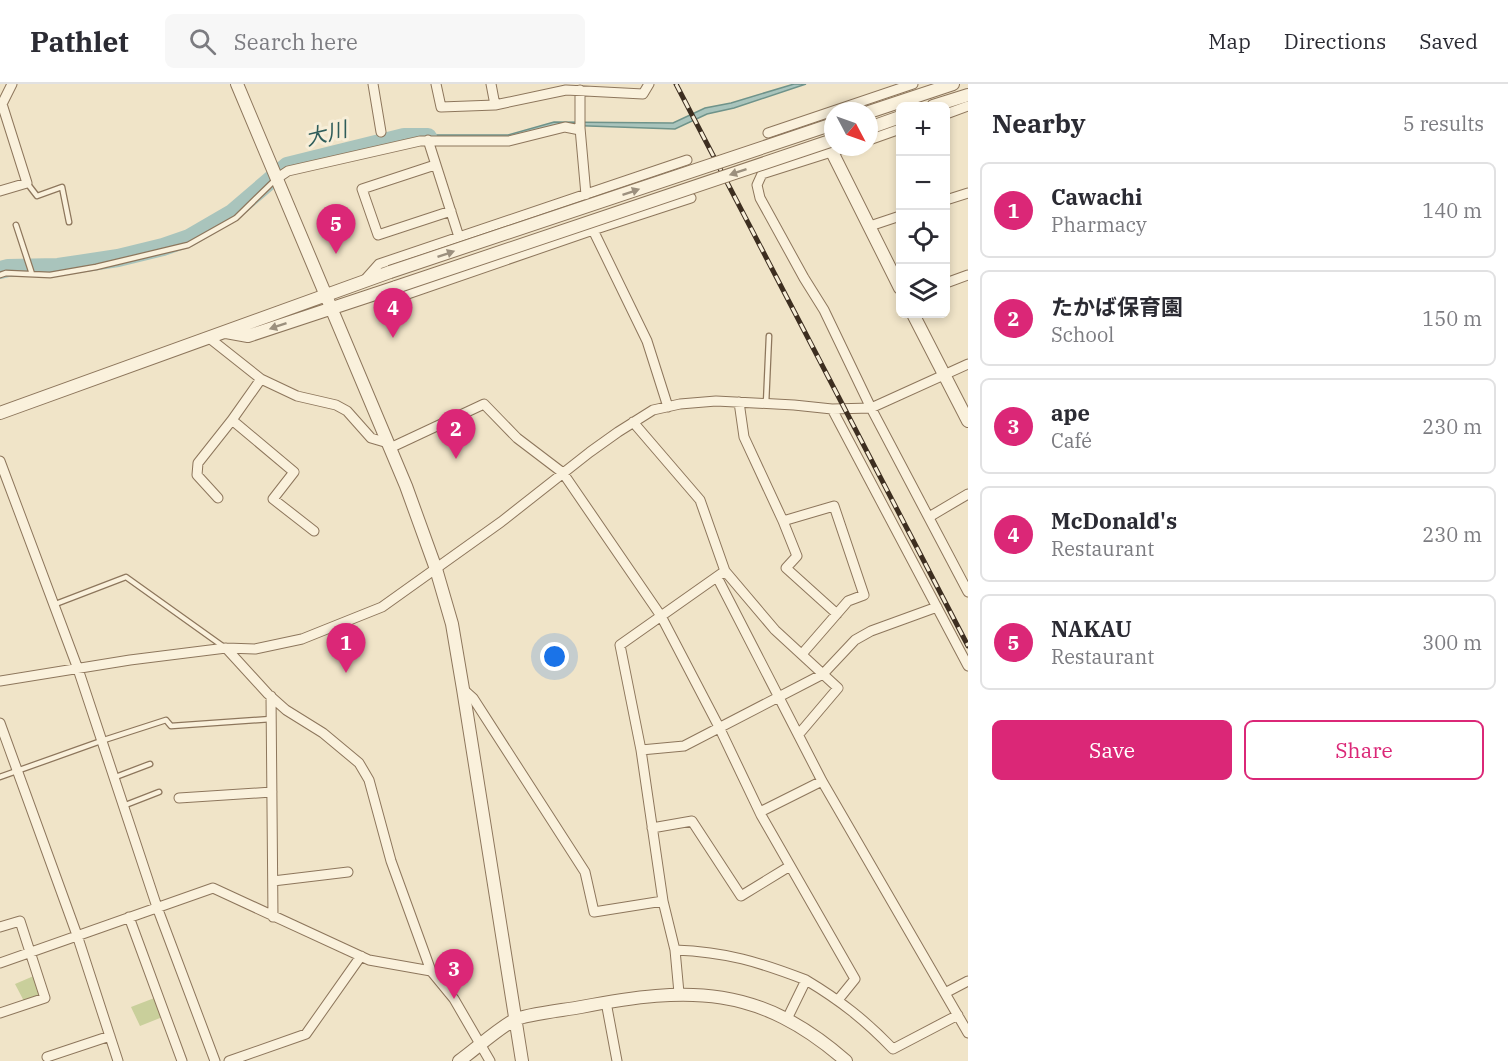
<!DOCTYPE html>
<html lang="en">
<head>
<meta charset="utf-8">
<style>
  :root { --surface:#fff; --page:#f7f7f7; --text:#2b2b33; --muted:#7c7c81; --line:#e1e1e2; --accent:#db2777 }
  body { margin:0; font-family:"IBM Plex Serif","Noto Sans JP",serif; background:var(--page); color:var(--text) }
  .controls { position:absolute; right:18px; top:18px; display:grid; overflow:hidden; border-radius:9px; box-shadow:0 3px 9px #0003 }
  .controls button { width:54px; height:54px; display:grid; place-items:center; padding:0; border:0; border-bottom:2px solid var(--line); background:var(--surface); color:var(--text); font:30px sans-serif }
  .compass { position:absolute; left:824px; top:18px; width:54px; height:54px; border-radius:50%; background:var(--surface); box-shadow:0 3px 9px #0003; rotate:131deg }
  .you { position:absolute; left:555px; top:573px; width:21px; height:21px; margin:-15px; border:4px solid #fff; border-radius:50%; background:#1a73e8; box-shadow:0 0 0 9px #1a73e833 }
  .badge { display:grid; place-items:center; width:39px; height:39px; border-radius:50%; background:var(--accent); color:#fff; font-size:20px; font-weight:700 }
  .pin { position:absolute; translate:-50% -50px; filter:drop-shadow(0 2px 3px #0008) }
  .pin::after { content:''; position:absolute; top:32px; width:21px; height:18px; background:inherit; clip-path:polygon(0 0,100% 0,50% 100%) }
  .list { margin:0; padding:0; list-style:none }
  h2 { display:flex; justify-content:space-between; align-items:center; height:78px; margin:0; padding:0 24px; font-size:26px }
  h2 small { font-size:20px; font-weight:400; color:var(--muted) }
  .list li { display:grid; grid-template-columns:39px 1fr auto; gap:18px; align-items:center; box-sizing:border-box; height:96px; margin:0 12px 12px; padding:0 12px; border:2px solid var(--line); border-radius:9px }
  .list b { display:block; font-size:22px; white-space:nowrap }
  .list p { margin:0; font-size:20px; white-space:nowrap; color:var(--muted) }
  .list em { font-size:20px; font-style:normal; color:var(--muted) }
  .actions { display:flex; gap:12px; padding:18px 24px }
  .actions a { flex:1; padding:14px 0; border:2px solid var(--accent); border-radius:9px; text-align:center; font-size:21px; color:var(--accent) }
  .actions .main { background:var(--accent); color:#fff }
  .icon { flex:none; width:33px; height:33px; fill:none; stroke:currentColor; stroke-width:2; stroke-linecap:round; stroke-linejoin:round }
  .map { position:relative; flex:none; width:968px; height:977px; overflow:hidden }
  header { display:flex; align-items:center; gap:36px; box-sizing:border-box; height:84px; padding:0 30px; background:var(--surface); border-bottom:2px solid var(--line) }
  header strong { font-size:28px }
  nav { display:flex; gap:33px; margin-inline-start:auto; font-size:21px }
  .search { width:420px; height:54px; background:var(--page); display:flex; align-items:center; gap:15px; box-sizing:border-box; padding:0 21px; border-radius:9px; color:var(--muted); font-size:22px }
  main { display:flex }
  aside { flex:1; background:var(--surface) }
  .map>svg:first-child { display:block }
</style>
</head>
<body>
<header>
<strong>Pathlet</strong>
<div class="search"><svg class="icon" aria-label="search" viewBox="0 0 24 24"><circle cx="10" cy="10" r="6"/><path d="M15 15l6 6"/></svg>Search here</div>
<nav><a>Map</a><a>Directions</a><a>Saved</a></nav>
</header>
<main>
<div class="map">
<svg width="968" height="977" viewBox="0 0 968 977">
  <rect width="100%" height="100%" fill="#f0e4c8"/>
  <!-- green -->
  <path fill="#c9cf9b" d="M36,891L44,913L25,919L15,900Z
    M157,913L165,932L140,942L131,923Z"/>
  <!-- water -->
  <path fill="#a9c4bc" stroke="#6f938a" stroke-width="1.5" d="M794,0H806L734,24L707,30L675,45L560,41L509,54H403V51H508L554,38L673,39L705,24L731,19Z"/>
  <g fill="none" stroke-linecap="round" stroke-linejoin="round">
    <!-- river -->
    <path stroke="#a9c4bc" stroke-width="18" d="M0,186L8,184L58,183L118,174L163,163L189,154L232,129L287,82L404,53H428"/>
    <defs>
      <path id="service" d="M27,99L37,112L62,103L69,138
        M16,141L32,190
        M0,191L6,189L50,191L96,183L188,161L236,134L276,95
        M766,320L769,252
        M53,521L126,493L224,563
        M0,693L101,657L166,636L171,642L271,635
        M113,694L150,680
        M123,722L159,708"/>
      <path id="minor" d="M373,0L381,48
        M436,0L441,23L495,21
        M491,0L495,21L566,6L643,10L649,0
        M580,6V44L586,111
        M946,30L968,22
        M768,49L913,0
        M428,56L459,153
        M869,56L900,45
        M847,63L762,90L757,101L760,114L804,194L824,226L871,324L968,508
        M435,81L362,105L378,151L451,127
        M276,95L288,87L420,57H509L565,43L580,46
        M0,107L27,99L2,20L12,0
        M946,116L968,109
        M870,142L900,132
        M593,146L691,114
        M363,198L379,180L687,76
        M946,199L968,191
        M374,209L387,214L399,213L593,146L647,257L668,323
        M208,253L261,295L297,312L336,321L347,327L371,354L388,359
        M261,295L232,336L294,388L273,415L314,447
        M739,318L744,353L783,437
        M832,325L968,582
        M633,338L700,416L725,487L620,561L641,666
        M390,364L484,320L517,354L563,389L661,532L719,643L761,731L855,895L838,916
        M0,377L78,585L157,823L215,977
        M218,414L197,391L198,379L232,336
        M929,433L968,410
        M725,487L775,546L838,604L799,650
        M717,493L822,697L968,949
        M226,564L268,610L286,626L323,649L359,679L369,696L391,777L431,887L454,915L490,977
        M802,570L848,517L864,511L834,422L783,437L797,472L786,484L837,530
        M0,597L130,576L226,564L255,565L302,555L382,523L501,438L590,368L618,348L653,326L680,320L716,317L794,321L832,325L871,324L968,280
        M463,605L473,614L585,788L594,828L663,817L641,666L684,662L823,590L855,556L871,547L937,523
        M271,612L273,833
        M0,639L77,851L118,977
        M179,714L272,708
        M760,728L822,697
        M652,744L692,737L741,812L790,782
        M273,797L348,788
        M663,817L675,866C727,868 759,878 806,896
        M129,833L182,977
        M0,843L20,837L45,914L0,929
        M675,866L679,909
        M0,879L213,804L369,876L431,887
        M945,909L968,897
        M606,918L617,977
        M787,935L806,896C841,917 865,936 893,965L958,931
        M47,973L110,952
        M229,977L306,950L361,872"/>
      <path id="tertiary" d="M237,0L406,402L436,485L452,540L463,605L522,977
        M933,22L968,11
        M869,28L953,0
        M869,44L900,33
        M832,68L900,204
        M913,230L968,337
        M226,248L248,252L396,203
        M0,329L390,188
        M459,977C477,964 495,947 514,936C526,930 566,926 581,923C690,902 759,901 846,977"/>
    </defs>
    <!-- service casing -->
    <use href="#service" stroke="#8d765c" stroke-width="7"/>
    <!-- minor casing -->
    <use href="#minor" stroke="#8d765c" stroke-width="11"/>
    <!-- tertiary casing -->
    <use href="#tertiary" stroke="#8d765c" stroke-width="14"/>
    <!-- service -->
    <use href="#service" stroke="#faf1dc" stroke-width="4.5"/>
    <!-- minor -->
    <use href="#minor" stroke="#faf1dc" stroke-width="9"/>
    <!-- tertiary -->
    <use href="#tertiary" stroke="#faf1dc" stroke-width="12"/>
    <defs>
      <path id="rail" d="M676,0L968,562"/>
    </defs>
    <!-- rail casing -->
    <use href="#rail" stroke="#3d2e20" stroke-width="5"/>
    <!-- rail -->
    <use href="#rail" stroke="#f7eed8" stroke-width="3" stroke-dasharray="9" stroke-linecap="butt"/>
    <defs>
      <path id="tertiary-bridge" d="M390,188L833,40
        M396,203L833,56"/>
    </defs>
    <!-- tertiary-bridge casing -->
    <use href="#tertiary-bridge" stroke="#8d765c" stroke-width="14" stroke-linecap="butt"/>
    <!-- tertiary-bridge -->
    <use href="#tertiary-bridge" stroke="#faf1dc" stroke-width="12"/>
  </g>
  <!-- one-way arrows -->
  <defs><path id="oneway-solid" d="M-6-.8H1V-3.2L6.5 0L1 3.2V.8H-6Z" transform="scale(1.5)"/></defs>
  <g fill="#9c907e">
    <use href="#oneway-solid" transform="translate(738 88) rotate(161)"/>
    <use href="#oneway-solid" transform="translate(631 108) rotate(-19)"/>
    <use href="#oneway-solid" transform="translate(446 170) rotate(-19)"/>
    <use href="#oneway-solid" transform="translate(278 242) rotate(161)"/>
  </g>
  <g text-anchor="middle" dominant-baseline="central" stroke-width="6" stroke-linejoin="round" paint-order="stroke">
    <!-- water labels -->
    <g font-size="21" font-style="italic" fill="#2f5d5a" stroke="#f7eed8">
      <text transform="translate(326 49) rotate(-14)">大川</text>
    </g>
  </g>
</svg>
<div class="controls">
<button>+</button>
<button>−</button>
<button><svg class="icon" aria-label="locate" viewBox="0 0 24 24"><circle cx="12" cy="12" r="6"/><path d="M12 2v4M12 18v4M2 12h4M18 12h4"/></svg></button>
<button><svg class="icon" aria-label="layers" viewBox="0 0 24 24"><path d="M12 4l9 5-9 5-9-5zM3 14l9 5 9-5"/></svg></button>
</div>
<svg class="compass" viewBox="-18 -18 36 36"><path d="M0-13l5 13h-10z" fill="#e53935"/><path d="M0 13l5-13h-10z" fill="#7c7c81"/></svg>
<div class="you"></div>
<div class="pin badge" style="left:346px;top:589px">1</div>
<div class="pin badge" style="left:456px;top:375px">2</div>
<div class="pin badge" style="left:454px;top:915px">3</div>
<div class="pin badge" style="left:393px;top:254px">4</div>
<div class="pin badge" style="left:336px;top:170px">5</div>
</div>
<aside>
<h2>Nearby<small>5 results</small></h2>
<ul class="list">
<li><span class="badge">1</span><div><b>Cawachi</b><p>Pharmacy</p></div><em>140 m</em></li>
<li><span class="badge">2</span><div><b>たかば保育園</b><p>School</p></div><em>150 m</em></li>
<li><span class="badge">3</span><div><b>ape</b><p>Café</p></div><em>230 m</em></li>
<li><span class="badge">4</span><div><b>McDonald's</b><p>Restaurant</p></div><em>230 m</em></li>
<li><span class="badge">5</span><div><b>NAKAU</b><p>Restaurant</p></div><em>300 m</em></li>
</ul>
<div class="actions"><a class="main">Save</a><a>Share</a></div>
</aside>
</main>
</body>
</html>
